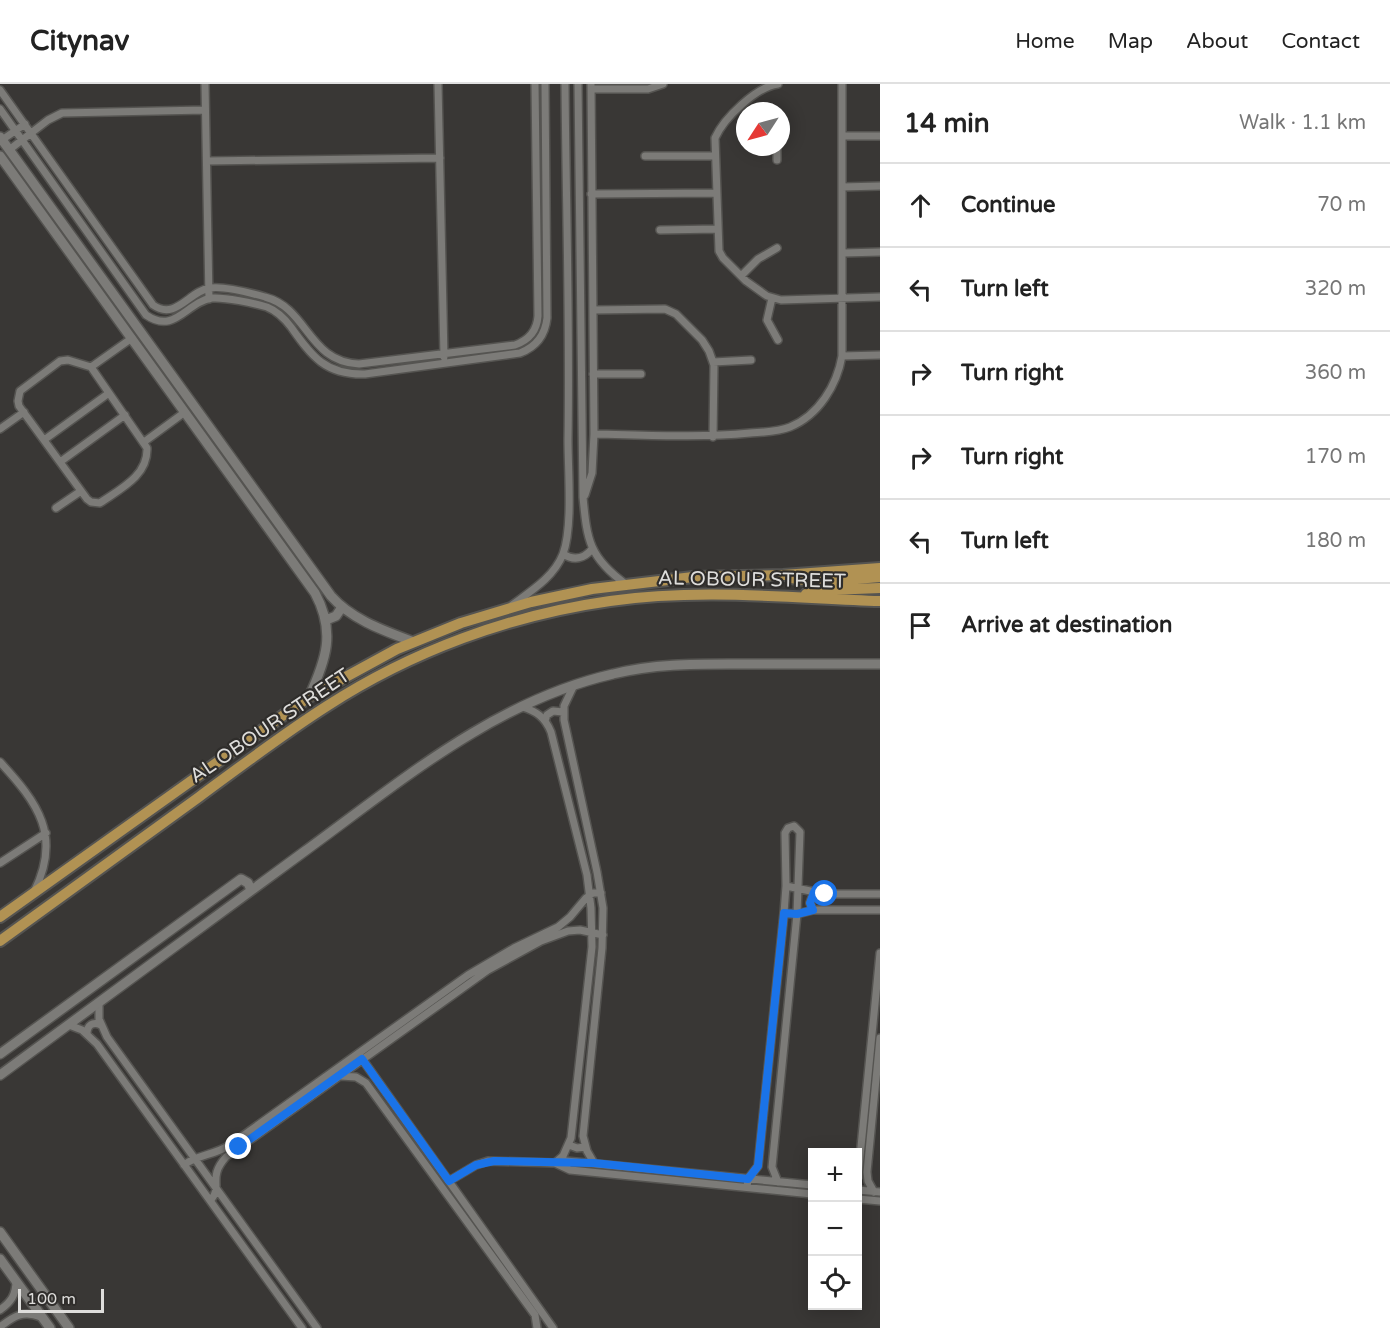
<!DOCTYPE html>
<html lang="en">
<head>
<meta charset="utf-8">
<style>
  :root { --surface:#fff; --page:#f2f2f2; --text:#222; --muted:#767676; --line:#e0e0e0 }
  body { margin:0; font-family:"Varela Round",sans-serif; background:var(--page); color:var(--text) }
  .controls { position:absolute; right:18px; bottom:18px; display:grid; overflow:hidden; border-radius:0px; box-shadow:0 3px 15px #0003 }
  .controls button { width:54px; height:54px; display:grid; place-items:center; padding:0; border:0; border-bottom:2px solid var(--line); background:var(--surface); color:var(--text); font:30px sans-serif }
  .compass { position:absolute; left:736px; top:18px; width:54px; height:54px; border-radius:50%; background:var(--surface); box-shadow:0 3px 15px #0003; rotate:234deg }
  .scale { position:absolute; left:18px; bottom:15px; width:86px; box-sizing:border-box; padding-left:6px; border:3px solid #dedddb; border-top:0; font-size:16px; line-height:21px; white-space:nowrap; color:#dedddb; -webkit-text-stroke:4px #2f2d2b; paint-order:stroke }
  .stop { position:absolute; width:18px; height:18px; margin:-14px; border:4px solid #1a73e8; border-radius:50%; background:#fff }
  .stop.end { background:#1a73e8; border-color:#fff; box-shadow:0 2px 6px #0008 }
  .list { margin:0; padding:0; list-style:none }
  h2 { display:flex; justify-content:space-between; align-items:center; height:78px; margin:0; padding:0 24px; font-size:26px }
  h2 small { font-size:20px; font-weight:400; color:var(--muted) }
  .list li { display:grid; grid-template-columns:39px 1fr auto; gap:18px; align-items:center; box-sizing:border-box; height:84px; padding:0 24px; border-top:2px solid var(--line) }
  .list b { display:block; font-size:22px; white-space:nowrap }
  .list em { font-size:20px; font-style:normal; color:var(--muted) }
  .icon { flex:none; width:33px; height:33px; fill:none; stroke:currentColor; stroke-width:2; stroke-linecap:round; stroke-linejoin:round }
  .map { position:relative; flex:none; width:880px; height:1244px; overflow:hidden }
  header { display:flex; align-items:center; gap:36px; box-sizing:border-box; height:84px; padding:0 30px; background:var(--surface); border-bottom:2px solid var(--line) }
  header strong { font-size:28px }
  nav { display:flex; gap:33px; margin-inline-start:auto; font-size:21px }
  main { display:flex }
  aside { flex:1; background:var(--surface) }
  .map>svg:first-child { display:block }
</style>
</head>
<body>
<header>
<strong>Citynav</strong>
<nav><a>Home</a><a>Map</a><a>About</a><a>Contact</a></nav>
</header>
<main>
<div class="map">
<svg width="880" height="1244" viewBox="0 0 880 1244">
  <rect width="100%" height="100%" fill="#393735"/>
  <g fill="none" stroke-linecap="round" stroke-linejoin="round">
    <defs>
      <path id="street" d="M205,0L209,215
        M438,0L444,273
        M578,0L583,413C587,456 589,474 627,501
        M778,0C756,3 724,34 715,54L719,167L723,174L746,197L767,212L781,216L880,213
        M591,5H648L663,0
        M0,6L153,221C176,237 189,207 210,204C224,202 251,209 265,213C308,224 308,278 359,280L515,261C529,256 537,247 538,232L535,0
        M0,25L146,231C175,251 186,218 212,214C225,213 253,219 267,223C277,227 285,235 291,243C312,273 326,291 365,290L520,269C536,263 545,252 547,234L545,0
        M842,52H880
        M2,56L25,40
        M777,63V76
        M9,66L48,36L62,29L205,26
        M645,72H714
        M207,77L440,74
        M842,103L880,102
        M591,110L716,109
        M660,146L717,145
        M843,169L880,168
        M741,192L758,175L777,164
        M772,214L767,236L778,256
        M593,226L665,225L676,230L702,256L709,267L714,281L713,353
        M842,272L880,271
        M68,276L91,283L147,364C148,392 120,405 100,419L91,418L87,415L19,322L18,317L20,307L60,277Z
        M713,278L751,276
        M91,283L132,254
        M593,290H641
        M0,345L24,328
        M594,350C646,351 698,354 750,349C763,348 778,348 790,343C819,331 837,301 842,272V0
        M44,356L109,309
        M144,358L185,328
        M60,378L125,331
        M585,411L592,389L594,350L591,0
        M56,424L81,407
        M563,470C574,477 584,475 592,465
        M512,521C531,507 554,493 563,470C573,443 568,387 568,356C570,238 566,119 565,0
        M574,601L564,622V636L597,788L603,824L602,864L583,1052L587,1067L594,1079
        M522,623C536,627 545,633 551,648L587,791L591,824L592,863L571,1054L563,1072L555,1079
        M545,637L547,631L553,627L563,628
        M0,678C38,719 62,752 34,808
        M0,779L46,749
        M786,802L825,810H880
        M813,826L810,819L814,808
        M784,829L797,830L813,826H880
        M99,920V935L107,953L317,1244
        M69,941L82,946L97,960L302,1244
        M87,950C87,941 93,937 101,941
        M360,972L553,1244
        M341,992L356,993L366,999L535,1231L537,1244
        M569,1061L577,1064L585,1063
        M555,1079L570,1086L812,1110
        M184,1081C196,1071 215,1071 230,1061L468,891L514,864L558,843L570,833L586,814L593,809H601
        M858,1093L880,869
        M449,1097L476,1081L488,1077L555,1079L566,1077L812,1101
        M747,1103L748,1095L758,1082L784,829L786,802L785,749L788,744L794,742L800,748L797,830L772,1083L778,1098
        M858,1106L880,1108
        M874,1108L868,1097L867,1088L880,954
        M858,1115L880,1117
        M211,1116C223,1102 207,1094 226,1073L488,886L541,857L568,847L580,846L603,851
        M0,1226C11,1218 16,1211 16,1197
        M0,1243C14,1232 23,1226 41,1233"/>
      <path id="secondary" d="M0,53L331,512C352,536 385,547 414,558
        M0,72L315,509C336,548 326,576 309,613
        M326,536L336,532L342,523
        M0,970L241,795L248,799L251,806
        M0,991C102,917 203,841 305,767C401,697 495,617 613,590C656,579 700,580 744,580C789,580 835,580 880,580
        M0,1148L69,1244
        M0,1175L50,1244"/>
      <path id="primary" d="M791,494L819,498L880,493
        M806,510L830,506L880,504
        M0,833L309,613L397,565L461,539L531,518L592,505L693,493L783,491L880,484
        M0,857C66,809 133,761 199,713C241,682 283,650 327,622C412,567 510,531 610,517C700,504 790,514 880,517"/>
    </defs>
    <!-- street casing -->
    <use href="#street" stroke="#555451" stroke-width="10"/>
    <!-- secondary casing -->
    <use href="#secondary" stroke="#555451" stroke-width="12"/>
    <!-- primary casing -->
    <use href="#primary" stroke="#555451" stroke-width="14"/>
    <!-- street -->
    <use href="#street" stroke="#7c7b78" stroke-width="7"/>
    <!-- secondary -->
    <use href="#secondary" stroke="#7c7b78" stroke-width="9"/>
    <!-- primary -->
    <use href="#primary" stroke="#b19253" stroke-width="10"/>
  </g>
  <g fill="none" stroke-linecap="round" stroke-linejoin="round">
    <!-- route -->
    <path stroke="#1a73e8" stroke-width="8" d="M239,1063L362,975L449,1097L476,1081L494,1077L594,1079L748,1095L758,1082L784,829L797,830L813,826L810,819L814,808L825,810"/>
  </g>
  <g text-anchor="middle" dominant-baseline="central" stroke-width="4.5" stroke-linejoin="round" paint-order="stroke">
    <!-- street labels -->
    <g font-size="20" fill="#dedddb" stroke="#2f2d2b">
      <text transform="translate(752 496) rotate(1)">AL OBOUR STREET</text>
      <text transform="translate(270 642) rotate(-34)">AL OBOUR STREET</text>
    </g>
  </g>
</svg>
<div class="controls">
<button>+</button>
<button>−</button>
<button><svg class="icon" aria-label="locate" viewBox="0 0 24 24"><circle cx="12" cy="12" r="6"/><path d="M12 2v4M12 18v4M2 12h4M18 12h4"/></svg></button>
</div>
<svg class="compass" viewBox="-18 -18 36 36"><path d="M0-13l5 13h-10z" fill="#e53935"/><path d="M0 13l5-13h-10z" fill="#767676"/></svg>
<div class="scale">100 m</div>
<div class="stop" style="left:825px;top:810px"></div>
<div class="stop end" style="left:239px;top:1063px"></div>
</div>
<aside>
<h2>14 min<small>Walk · 1.1 km</small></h2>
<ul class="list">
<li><svg class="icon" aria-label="ahead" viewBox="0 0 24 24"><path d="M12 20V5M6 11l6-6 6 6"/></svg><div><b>Continue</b></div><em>70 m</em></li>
<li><svg class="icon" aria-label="left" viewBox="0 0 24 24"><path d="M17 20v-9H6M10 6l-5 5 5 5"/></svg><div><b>Turn left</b></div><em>320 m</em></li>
<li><svg class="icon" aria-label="right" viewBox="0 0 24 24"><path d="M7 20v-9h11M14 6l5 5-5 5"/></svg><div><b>Turn right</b></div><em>360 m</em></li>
<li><svg class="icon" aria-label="right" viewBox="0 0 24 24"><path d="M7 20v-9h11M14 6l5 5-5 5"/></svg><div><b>Turn right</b></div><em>170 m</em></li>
<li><svg class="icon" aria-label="left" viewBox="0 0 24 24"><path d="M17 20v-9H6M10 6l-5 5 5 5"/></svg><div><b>Turn left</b></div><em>180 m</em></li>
<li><svg class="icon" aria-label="arrive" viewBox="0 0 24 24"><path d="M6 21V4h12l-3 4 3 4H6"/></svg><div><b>Arrive at destination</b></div></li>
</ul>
</aside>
</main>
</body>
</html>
